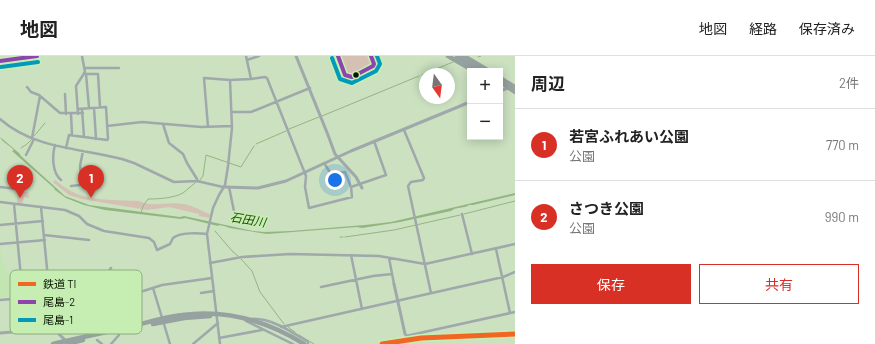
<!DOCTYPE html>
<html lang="ja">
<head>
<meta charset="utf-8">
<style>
  :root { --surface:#fff; --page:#f6f6f6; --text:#222; --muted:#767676; --line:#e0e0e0; --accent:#d93025 }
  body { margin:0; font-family:Barlow,"Noto Sans JP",sans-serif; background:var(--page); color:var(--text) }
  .controls { position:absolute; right:12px; top:12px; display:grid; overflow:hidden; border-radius:0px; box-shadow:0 2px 10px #0003 }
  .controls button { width:36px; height:36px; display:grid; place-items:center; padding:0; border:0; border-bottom:1px solid var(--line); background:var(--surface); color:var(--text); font:20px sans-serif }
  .compass { position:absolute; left:419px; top:12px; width:36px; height:36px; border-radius:50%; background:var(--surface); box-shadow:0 2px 10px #0003; rotate:166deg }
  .you { position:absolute; left:335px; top:124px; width:14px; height:14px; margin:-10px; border:3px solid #fff; border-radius:50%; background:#1a73e8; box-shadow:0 0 0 6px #1a73e833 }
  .badge { display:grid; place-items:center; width:26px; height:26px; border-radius:50%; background:var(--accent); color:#fff; font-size:13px; font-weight:700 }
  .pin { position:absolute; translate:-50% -33px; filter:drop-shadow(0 1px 2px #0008) }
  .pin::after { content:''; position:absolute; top:21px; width:14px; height:12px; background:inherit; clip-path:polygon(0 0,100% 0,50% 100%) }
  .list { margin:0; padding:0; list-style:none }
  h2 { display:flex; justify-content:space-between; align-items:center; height:52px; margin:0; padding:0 16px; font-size:17px }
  h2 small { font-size:13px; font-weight:400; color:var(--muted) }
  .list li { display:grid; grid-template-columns:26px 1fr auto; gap:12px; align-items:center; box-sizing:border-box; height:72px; padding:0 16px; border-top:1px solid var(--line) }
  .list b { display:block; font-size:15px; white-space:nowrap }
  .list p { margin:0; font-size:13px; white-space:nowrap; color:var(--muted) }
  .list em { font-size:13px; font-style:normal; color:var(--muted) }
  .actions { display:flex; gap:8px; padding:12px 16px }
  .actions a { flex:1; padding:9px 0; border:1px solid var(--accent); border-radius:0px; text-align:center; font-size:14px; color:var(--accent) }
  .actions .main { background:var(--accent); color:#fff }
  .map { position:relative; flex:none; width:515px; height:288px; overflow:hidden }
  header { display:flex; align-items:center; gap:24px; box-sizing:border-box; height:56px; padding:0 20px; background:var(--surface); border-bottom:1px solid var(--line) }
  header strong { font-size:19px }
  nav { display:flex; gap:22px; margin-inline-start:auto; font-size:14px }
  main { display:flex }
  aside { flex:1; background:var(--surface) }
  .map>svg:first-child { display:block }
</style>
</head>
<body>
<header>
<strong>地図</strong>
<nav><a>地図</a><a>経路</a><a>保存済み</a></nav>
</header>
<main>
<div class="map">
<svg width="515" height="288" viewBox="0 0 515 288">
  <rect width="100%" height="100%" fill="#cbe1c0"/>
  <!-- built -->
  <path fill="#c3e5b2" d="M0,188L2,203L12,228H19L20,240L0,241Z
    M81,256L82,265L73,267L65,280L55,270L54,260Z
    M515,277V279L438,282L390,288H376L426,281Z"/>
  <!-- green -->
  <path fill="#d5c1b3" d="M339,0H370L372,9L359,17L349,19L346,17Z
    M55,124C60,128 65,132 71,135C88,145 119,144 139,145C152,152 169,145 183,148C192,149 201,155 210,158L209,162L199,160V158L169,151L147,154L82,143L69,139L53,126Z
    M18,135L28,136L29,142L24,141L22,148H17Z"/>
  <!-- water -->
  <path fill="#92b680" d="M0,81L19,97L21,100L65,140L89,149L180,161L184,160L253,175L264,176L291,175L365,169L391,166L515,137V139L473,149H469C464,153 457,150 451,155L400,166L362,172L357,171L267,178L230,172L224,170L219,169L218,170L185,162L181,163L105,154L84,149L66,142L55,134L54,132L12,95L14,94C9,89 2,86 0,81Z"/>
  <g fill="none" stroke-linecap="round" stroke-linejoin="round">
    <!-- stream -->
    <path stroke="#92b680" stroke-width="1" d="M478,1L481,0
      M422,19L453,6
      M322,60L419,20
      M289,73L319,61
      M34,80L45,67
      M256,88L286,75
      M21,92L27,88L32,83
      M200,124L203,120L206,99L241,111L254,90
      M141,157L143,150L148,143C159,143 174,142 183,137C187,134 191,130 195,127
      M464,158L515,145
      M215,175L233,196L238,200
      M340,181H343
      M345,181L394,174L460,159
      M241,203L252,215L260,236L284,268
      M288,271L295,276
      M299,279L314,288"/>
    <!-- minor -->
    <path stroke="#9fa8aa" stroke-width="2.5" d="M246,0L251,23
      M247,4L259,0
      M84,12H119
      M84,17L86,18H98L100,51
      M86,18L89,52
      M27,31L31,36L39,39L60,57H83
      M65,38L66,58
      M94,52L96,83
      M82,53L84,81
      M231,56H251L310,32
      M71,58L72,79
      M78,58L76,30L85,16L82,0
      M0,63C34,93 80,92 122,103L134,107L174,126L197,125L223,131
      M163,68L169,87L183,98L187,107L197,123V125
      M107,70L142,66L201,71L232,70
      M208,71L204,22L230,24
      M404,74L424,122L423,124L411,126L408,130L431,237
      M32,82L40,40
      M55,89C52,99 52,117 61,124
      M66,92L69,79L107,84L108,83L106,51L78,53
      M26,99L34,83
      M71,130L80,129L81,118L80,110L83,95
      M0,131L17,133
      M229,131L235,160
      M351,131L386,119L374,85
      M0,146L65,154L79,160L87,168L104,175L149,182L154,186L157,194L170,188C171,186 172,184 173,182C180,176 199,177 207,178
      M14,148L26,274
      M41,151L53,274
      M462,158L472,198
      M0,169L43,165
      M44,179L89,184
      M0,188L45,184
      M496,193L510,257
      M351,199L362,253
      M389,202L394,228
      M210,207L242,201L290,198L379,200L425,208L515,188
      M106,219L114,225L127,221L134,238L162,229L212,222
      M50,229L77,226L106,219L111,212
      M321,231L373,220L392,218
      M153,232L170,288
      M201,237L214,235
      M117,241C122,245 128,250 128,257L135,264V269
      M0,244L23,242
      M24,249L34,248
      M115,254L124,247
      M250,263C270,261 292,276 308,286V288
      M246,265L293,288
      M281,271L503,221L515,216
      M406,279L408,288
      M406,280L515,256
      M219,282L262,274
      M97,284L102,288
      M111,288L119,279L118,275
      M193,288L218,267
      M220,288L207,178L213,152L219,139L225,129L228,110L232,72L230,24L251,23L265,21L267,22L306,120L305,131L309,152L352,141L351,131L345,116L331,118L324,107"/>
    <!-- tertiary -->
    <path stroke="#9fa8aa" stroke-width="3" d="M296,0L328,79L335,98L356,121L362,132
      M500,35L508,32
      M224,131L258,132L286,125L351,95L470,46
      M394,228L405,278
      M0,277L49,273L57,276L66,285"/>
    <!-- secondary -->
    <path stroke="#949da0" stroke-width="3.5" d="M0,5L37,0"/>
    <!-- trunk -->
    <path stroke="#96a29f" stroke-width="4.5" d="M448,0L474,15
      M457,0L482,15
      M464,0L489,15
      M500,22L515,31
      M500,26L515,36
      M153,268L184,262L210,260
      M53,288C78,282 103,277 128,271C146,267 164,261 182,259C226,253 267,265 304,288
      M67,288L83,284"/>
    <defs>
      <path id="bus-1" d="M338,0L345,19L352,21L373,10L374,8L371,0
        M0,5L37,0"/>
      <path id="bus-2" d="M332,2L340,23L352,27L376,15L380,8L377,0
        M1,11L38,6"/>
    </defs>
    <!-- bus-1 casing -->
    <use href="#bus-1" stroke="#c6eeb3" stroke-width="7"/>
    <!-- bus-2 casing -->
    <use href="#bus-2" stroke="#c6eeb3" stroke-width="7"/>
    <!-- bus-1 -->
    <use href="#bus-1" stroke="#8e44ad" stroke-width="4"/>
    <!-- bus-2 -->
    <use href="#bus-2" stroke="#019aba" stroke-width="4"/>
    <defs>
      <path id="rail-1" d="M382,288L421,282L515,278"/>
    </defs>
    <!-- rail-1 casing -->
    <use href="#rail-1" stroke="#c6eeb3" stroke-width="8"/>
    <!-- rail-1 -->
    <use href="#rail-1" stroke="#f26522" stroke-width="5"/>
  </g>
  <!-- markers -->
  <circle fill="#091603" stroke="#c6eeb3" stroke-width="1.5" cx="356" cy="19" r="3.5"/>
  <g text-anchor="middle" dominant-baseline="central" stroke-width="3.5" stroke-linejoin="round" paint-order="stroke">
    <!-- water labels -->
    <g font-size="12" font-style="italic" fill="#264d0a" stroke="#c6eeb3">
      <text transform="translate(248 163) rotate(9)">石田川</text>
    </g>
  </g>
  <!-- legend -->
  <rect x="10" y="214" width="132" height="64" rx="6" fill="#c6eeb3" stroke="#8dad7e" stroke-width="1"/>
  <rect x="18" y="226" width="18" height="4" fill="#f26522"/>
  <rect x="18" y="244" width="18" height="4" fill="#8e44ad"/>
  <rect x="18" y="262" width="18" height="4" fill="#019aba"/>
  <g font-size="11" fill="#091603">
    <text x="43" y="232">鉄道 TI</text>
    <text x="43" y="250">尾島-2</text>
    <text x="43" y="268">尾島-1</text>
  </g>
</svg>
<div class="controls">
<button>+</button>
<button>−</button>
</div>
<svg class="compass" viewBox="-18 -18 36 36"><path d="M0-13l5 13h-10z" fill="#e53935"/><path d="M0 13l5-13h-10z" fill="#767676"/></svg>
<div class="you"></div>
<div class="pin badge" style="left:91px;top:142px">1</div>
<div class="pin badge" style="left:20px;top:142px">2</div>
</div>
<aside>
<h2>周辺<small>2件</small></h2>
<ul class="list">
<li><span class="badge">1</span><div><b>若宮ふれあい公園</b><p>公園</p></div><em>770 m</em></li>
<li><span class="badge">2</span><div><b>さつき公園</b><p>公園</p></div><em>990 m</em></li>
</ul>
<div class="actions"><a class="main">保存</a><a>共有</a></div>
</aside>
</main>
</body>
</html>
